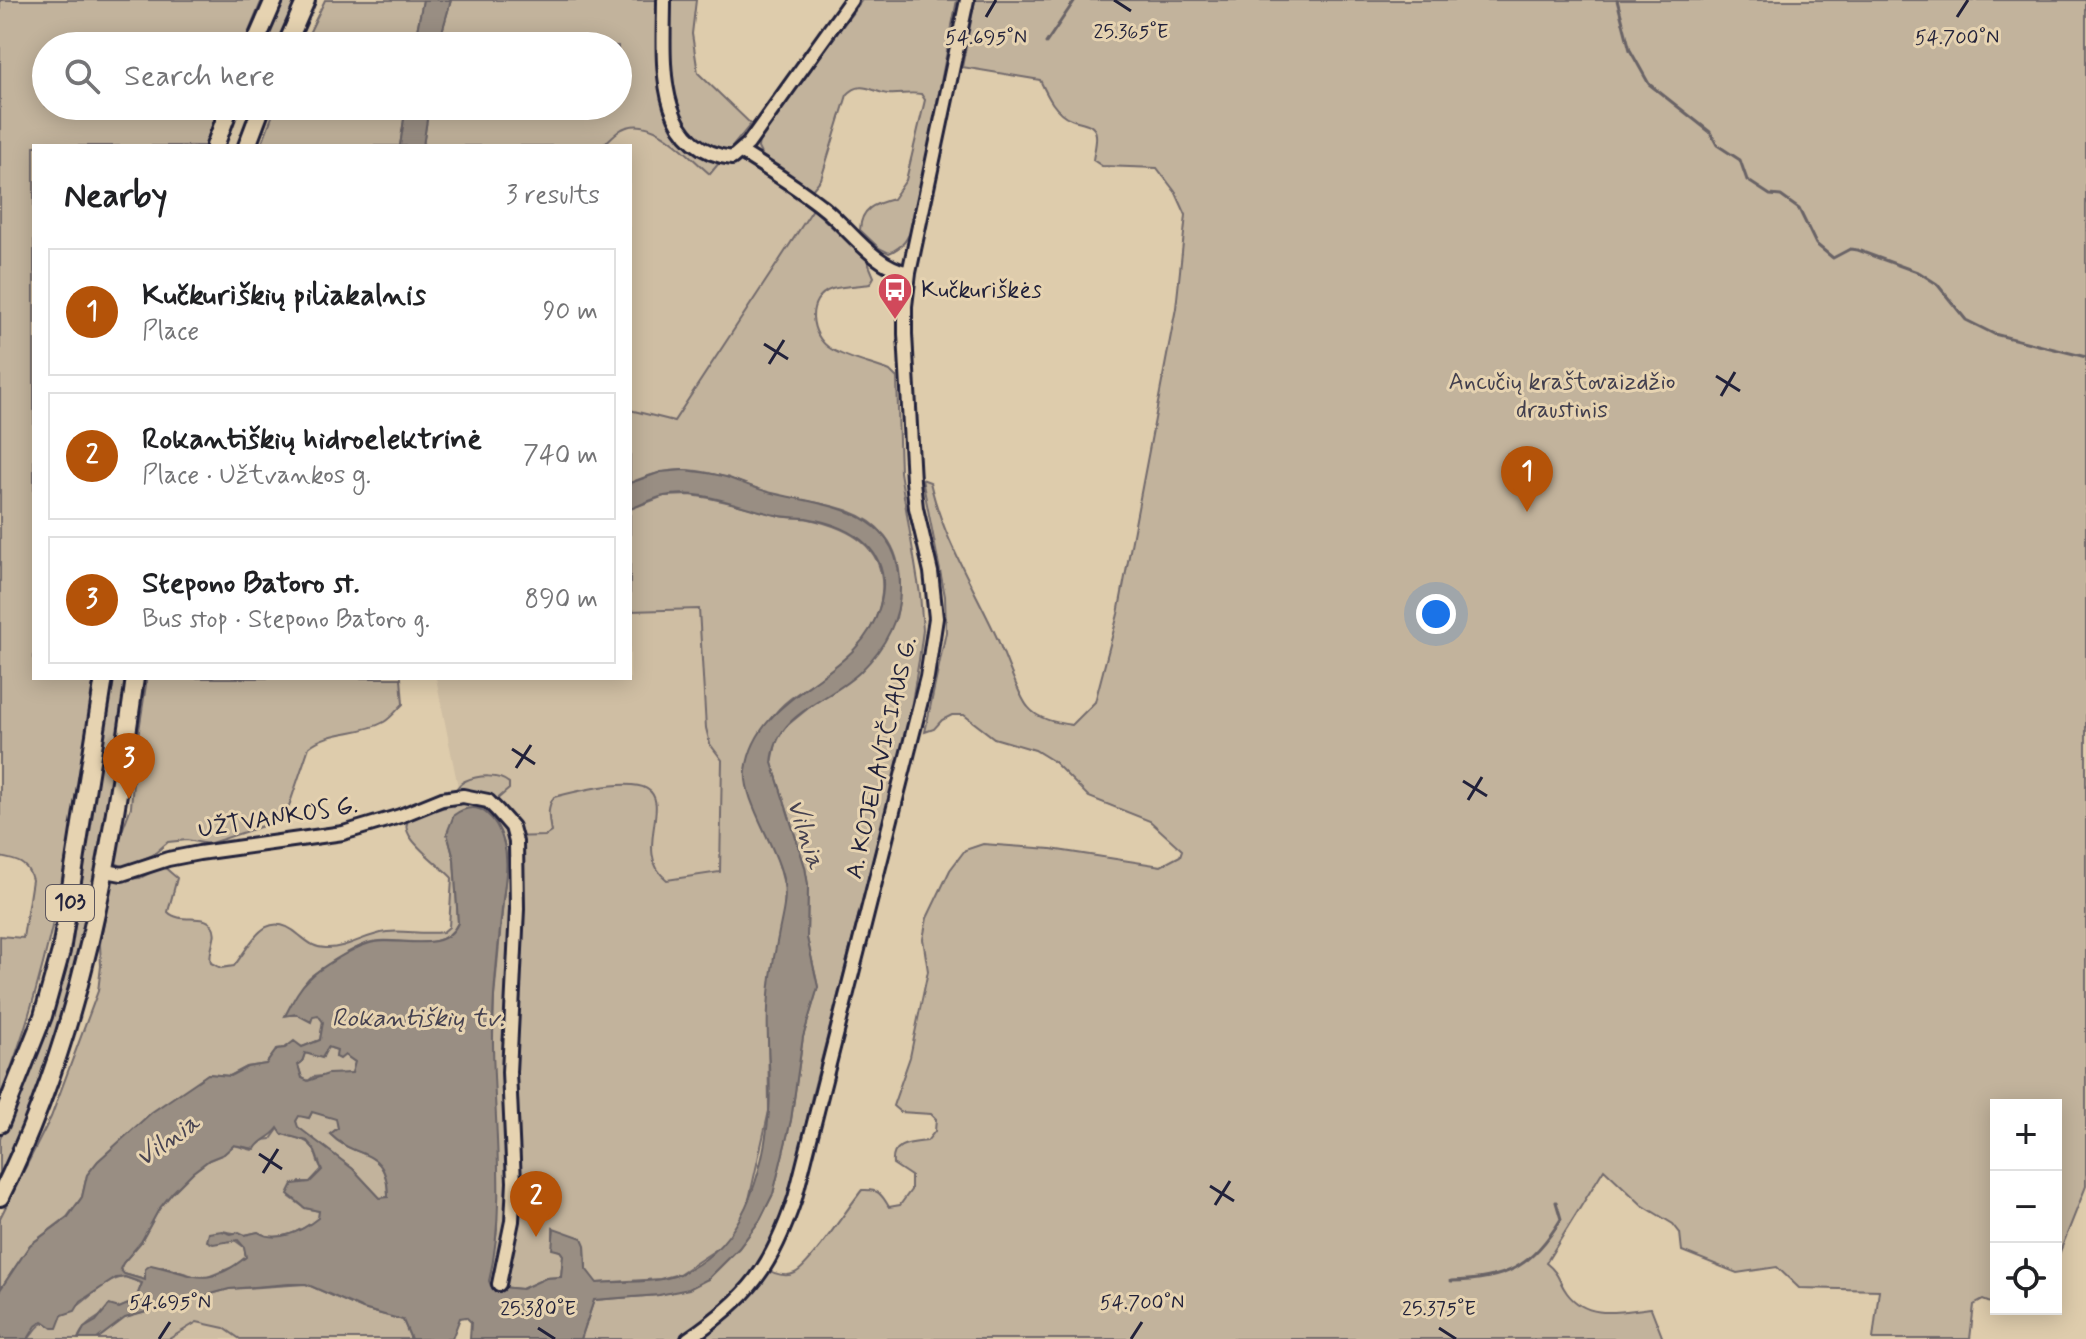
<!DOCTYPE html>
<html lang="en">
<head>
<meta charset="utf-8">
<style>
  :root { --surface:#fff; --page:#f6f6f6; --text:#202124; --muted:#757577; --line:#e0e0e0; --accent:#b45309 }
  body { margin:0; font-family:Mynerve,sans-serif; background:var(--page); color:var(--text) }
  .controls { position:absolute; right:24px; bottom:24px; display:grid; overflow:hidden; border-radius:0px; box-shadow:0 4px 20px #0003 }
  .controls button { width:72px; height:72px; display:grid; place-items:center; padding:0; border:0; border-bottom:2px solid var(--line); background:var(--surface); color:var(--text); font:40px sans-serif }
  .you { position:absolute; left:1436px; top:614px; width:28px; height:28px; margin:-20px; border:6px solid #fff; border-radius:50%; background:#1a73e8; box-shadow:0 0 0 12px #1a73e833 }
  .badge { display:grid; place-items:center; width:52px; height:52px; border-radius:50%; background:var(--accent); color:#fff; font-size:26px; font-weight:700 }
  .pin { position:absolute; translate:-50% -66px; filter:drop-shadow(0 2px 4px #0008) }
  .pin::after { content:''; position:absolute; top:42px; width:28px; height:24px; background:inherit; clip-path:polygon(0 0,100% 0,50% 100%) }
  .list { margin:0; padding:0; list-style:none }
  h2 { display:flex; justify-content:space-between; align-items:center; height:104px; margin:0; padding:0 32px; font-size:34px }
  h2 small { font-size:26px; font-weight:400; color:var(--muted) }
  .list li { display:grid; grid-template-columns:52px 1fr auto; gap:24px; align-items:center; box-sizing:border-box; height:128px; margin:0 16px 16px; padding:0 16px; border:2px solid var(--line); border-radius:0px }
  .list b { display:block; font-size:30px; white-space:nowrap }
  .list p { margin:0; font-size:26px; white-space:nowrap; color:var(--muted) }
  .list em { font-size:26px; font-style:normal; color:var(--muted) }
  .icon { flex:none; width:44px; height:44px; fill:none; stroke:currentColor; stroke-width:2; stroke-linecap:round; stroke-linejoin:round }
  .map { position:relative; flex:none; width:2086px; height:1339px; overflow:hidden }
  .search { position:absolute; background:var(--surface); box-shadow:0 4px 20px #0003; left:32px; top:32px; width:600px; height:88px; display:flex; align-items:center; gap:20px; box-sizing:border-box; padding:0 28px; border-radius:44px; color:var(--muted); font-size:30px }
  .panel { position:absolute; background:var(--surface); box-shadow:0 4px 20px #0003; left:32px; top:144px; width:600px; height:536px; border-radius:0px }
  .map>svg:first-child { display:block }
</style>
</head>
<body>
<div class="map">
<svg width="2086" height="1339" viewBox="0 0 2086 1339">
  <rect width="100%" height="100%" fill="#deccac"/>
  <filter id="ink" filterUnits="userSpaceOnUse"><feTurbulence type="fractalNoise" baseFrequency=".0125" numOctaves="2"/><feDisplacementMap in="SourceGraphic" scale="16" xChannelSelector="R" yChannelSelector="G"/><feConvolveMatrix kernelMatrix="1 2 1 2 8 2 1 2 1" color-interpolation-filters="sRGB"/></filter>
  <g filter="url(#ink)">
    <!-- built -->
    <path fill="#cfbea3" d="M751,124L759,140L758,149L819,201L674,421L630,410V146H602L622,129L635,125L657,130L710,174Z
      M699,608L706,728L710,744L722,760L720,872L667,880L658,872L653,861L652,842L658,811L549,804L551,832L545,836L508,837L499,819L487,807L509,789L466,781L458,787L436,678H630V611Z
      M197,1322L224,1328L240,1339H169L182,1333Z"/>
    <!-- green -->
    <path fill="#c2b39c" stroke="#726a6c" stroke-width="2" d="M0,0H262L243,46H46V106H219L205,146H34V678H94C74,819 54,964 0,1097V936L23,938L32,880C28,862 16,860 0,857Z
      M280,0L298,1L279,46H260Z
      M325,0H423L414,46H303Z
      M451,0H696L692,34L698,73L751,124L710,174C688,156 653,113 622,129C615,133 608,141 602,146H423L429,106H618V46H438Z
      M862,0H957L913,226C907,240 903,247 889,253L879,248L860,230C861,208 874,204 893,199L906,180L925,100L921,94C910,92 899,95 888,94C872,92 861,79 847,95L821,179L812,190L806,191L762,156L758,148L759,140Z
      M975,0H2086V1186L2056,1262V1105H1996V1305L1983,1300L1974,1305L1970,1339H1873L1879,1290L1799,1288L1777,1267L1737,1273L1682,1251L1680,1233L1673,1224L1642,1205L1604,1169L1546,1263C1560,1274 1558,1281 1567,1293C1588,1321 1621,1311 1651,1308L1663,1339H581L594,1300L659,1295L708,1279L739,1248L760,1220L773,1194L791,1120L803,1037L818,987L807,938L808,885L805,867L772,763L777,738L784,728L812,705L896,618C902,591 903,559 885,536C857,501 805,504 766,492C739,483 713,470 683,470C665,470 646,476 630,483V410L674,421L813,209L867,260L874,277L870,284C858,286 843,286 832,289C804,298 810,337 831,349C848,359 872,364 890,371L897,378L900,472L920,594L923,630L919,660L909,720L812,1096L789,1201L760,1266C770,1272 784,1279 795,1273C809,1267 849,1206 862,1190C878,1189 881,1193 889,1207L900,1205L911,1190V1176L893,1164C891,1143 910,1143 927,1141L935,1131L936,1119L931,1114L900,1112L893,1106L910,1057L928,971L923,939L927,918L950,870L965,850L983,844L1051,849L1161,866L1180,856L1182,850L1150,821L1089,797L1053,761L1035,750L994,738L964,715H952L942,720L934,729L925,732L946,632L945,596L922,479L930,482C943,539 974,587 998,640C1004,654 1019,697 1028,707C1038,720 1058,723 1072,725L1095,702L1118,614L1176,308L1186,215L1176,193L1157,168L1102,166L1093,160C1094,152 1097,142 1096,135C1095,122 1080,123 1071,119C1055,113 1047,95 1040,80L962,67Z
      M276,106H406L400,146H261Z
      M690,495C718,498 745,507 773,514C785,518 797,517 809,519C849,528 886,546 882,593C880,617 866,640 849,657C830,675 804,686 784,704C769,718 760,736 750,754L785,888L784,912L768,1009L769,1111L748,1204L736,1227L720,1247L679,1274L660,1279L596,1283L586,1269L585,1246L553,1228V1248L560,1251L563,1255L561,1277L546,1278L522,1289L491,1286L489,1281L497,1230L492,1078L494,997L506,871L505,847L500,832L494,820L481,808L447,833L454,859L458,923C443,957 396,934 368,943C357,947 317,970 309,978C300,988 293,1004 286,1015H318L323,1021L320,1040L302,1047L294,1042L285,1048L277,1049L266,1064L247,1067L230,1076L208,1074L98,1161L87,1175L82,1197L67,1217L30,1245L0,1290V1218L51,1117L98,991L101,966L100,944L112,880L140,878L163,866L177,878L168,912C180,924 203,913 212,925C220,935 207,950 211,963L221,968L234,966C252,943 266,906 299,935C308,942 314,948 326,948C346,949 367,934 387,932C405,930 424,935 443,932L449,927L452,878C444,867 386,830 414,816C424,812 436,810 446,807C451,799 456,785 465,781C478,775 499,774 509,783V789L488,807L499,819L508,837L545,836L551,832C549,819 546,808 554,797C726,752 616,841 667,880L720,872L722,760L710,744L706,728L699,609L630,611V509L664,496Z
      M110,678H128L94,896L48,1069L0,1185V1138L53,1004Z
      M147,678H401L403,704C397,710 391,718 384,722C361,735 329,730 309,747L289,806L272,823L208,844L187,840L168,842L153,855L124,867L115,863L119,839L131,807L135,757Z
      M328,1047L337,1050L336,1057L345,1055L355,1062L352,1073L313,1077L308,1081L302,1078L298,1065L302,1062L305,1053L323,1057L324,1051Z
      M312,1112H319L337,1119L338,1128L330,1134C357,1162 387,1144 388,1197L380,1198L353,1169L297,1127L296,1121L299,1115L309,1118Z
      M279,1128L282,1134C292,1136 310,1140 314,1149C317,1157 317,1162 322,1169L310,1182H300L290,1197L305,1208L319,1211V1218C302,1231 277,1244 258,1232L245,1235L222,1231L244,1247L246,1257L235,1266L203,1279L164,1267L145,1269V1280L124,1274L120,1269L123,1263L141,1242L159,1209L171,1194L193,1172L209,1160L224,1154L234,1145L252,1150L263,1140L271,1139Z
      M125,1277L142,1283L135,1302L119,1308L114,1307C101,1317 83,1323 78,1339H28C42,1324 36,1323 59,1321L62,1315C82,1309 101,1279 125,1277Z
      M306,1284L363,1309L403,1320L411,1339H240L224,1328L197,1322L169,1339H97L124,1318L229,1289Z"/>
    <!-- water -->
    <path fill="#998e83" stroke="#696366" stroke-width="2" fill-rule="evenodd" d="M423,0H451L438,46H414Z
      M406,106H429L423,146H400Z
      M684,470C698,472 712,473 726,477C741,482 756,489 772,493C830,507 898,509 900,585C901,619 885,647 861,671C829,703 776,710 772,763L805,867L808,885L807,938L818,987L803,1037L791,1120L773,1194L760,1220L739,1248L708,1279L689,1289L659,1295L594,1300L581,1339H470L471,1322L466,1317L460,1318L452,1339H411L403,1320L363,1309L306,1284H289L229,1289L125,1318L97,1339H78L84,1328L96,1321L109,1305L119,1308L135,1301L142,1283L125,1277L116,1278L81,1301L75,1311L62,1315L57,1328H53L43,1321L36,1326L28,1339H0V1290L30,1245L68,1217L82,1197L87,1175L98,1161L152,1112L208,1074L230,1076L247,1067L266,1064L277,1049L285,1048L294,1041L302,1047L320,1040L323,1022L318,1015L313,1016L311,1022L296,1014L285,1016C292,1003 298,989 309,979C319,968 353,948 367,944C396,934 443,957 458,923L454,859L447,833L454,815C480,796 498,820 504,844C509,862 505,882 503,899C500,931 496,964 494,996C488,1090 510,1191 489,1281L491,1286L522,1289L546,1278L561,1277L563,1255L560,1251L552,1249L554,1228L582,1238L585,1245L586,1269L597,1283C623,1281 656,1284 680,1274C743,1247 763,1174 769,1112C772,1078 766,1043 768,1009C769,986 773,960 778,937C781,919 787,902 784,884C779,849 742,800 746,770C757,689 860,680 880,606C895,551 853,526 806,518C796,517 786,518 776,515C740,508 702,488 664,496C653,498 641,505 630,509V483L661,472ZM328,1047L337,1050L336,1057L340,1059L345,1055L355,1062L352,1073L328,1074L308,1081L302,1078L298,1065L302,1062L305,1053L322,1058ZM312,1112L336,1119L338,1128L330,1134C356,1161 388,1145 388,1197L380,1198L353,1169L298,1127L296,1121L299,1116L309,1118ZM278,1128L282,1134L307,1141L314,1149L322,1170L310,1182L293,1184L288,1194L305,1208L319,1211L318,1218C302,1231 277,1244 258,1232L245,1235L239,1232L231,1234L222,1231L209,1233L207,1241L213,1244L238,1240L244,1247L246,1257C205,1290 195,1274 151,1265L145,1269V1280L124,1274L120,1269L123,1263L141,1242L159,1209L172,1193L193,1172L209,1160L224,1154L234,1145L255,1149C260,1139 270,1139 278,1128Z"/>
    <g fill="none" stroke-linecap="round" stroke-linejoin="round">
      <!-- stream -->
      <path stroke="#696366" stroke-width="3" d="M1617,0L1630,50L1649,84L1710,132L1717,145L1740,160L1747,180L1770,195L1781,196L1799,209L1816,244L1833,258L1850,249L1857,250L1920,273L1937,284L1966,320L1994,334L2086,357
        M1046,43L1075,0
        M1451,1281C1506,1280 1532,1267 1561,1219L1556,1202"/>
      <defs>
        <path id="minor" d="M664,0C664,58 653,148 732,158L748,144L851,0
          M741,152C770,170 799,188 825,209C851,231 875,267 909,273
          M106,871L122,874L168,859L199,853L343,833L400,816L442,799L463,796L488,801L497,810L512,827L516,842L517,909L509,1072L514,1182L512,1221L499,1284
          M688,1339C749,1297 771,1269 795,1198L927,677L936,618L931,572L916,508L913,481L905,334V306L909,273L967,0"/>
        <path id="major" d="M254,46L274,0
          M286,46L306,0
          M215,146L230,106
          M247,146L262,106
          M0,1124L43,1016L61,951L104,678
          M0,1197C84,1027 109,864 135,678"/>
      </defs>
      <!-- minor casing -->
      <use href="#minor" stroke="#22223b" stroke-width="18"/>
      <!-- major casing -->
      <use href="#major" stroke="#22223b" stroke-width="22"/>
      <!-- minor -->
      <use href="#minor" stroke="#e6d3b1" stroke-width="12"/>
      <!-- major -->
      <use href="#major" stroke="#e6d3b1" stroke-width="16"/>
    </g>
  </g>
  <!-- ticks -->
  <path fill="none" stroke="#22223b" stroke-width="3" d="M1114,0L1131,11M986,17L996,0M1957,17L1968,0M764,344L788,359M769,364L784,340M1716,376L1740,391M1721,396L1735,372M512,749L535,764M516,768L531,745M1463,781L1487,796M1468,800L1482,777M259,1154L282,1169M263,1173L278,1149M1210,1186L1234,1201M1215,1205L1230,1181M538,1328L555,1339M1439,1328L1456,1339M159,1339L170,1322M1131,1339L1142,1322"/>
  <!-- icons -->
  <defs>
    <symbol id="bus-pin" viewBox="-11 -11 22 30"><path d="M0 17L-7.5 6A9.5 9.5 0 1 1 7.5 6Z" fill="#d1495b" stroke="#e6d3b1"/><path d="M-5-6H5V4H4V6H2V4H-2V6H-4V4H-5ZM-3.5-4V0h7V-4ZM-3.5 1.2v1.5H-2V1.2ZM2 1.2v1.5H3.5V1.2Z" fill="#fff"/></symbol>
  </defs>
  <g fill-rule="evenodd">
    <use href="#bus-pin" x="875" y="270" width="40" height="54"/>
  </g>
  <g text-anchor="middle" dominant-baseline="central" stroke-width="6" stroke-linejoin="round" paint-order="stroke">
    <!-- shield labels -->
    <rect fill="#e6d3b1" stroke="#5d575e" stroke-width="2" x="46" y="885" width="48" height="36" rx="6"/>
    <g font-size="22" font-weight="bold" fill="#22223b">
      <text x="70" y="903">103</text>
    </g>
    <!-- poi labels -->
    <g font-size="24" fill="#22223b" stroke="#e6d3b1" text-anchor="start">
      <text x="921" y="290">Kučkuriškės</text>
    </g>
    <!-- park labels -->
    <g font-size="24" fill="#423f4e" stroke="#e6d3b1">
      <text x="1562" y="382">Ancučių kraštovaizdžio<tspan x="1562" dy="28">draustinis</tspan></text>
    </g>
    <!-- street labels -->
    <g font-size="24" fill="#22223b" stroke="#e6d3b1">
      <text transform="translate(882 758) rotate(-77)">A. KOJELAVIČIAUS G.</text>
      <text transform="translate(278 818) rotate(-9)">UŽTVANKOS G.</text>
    </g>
    <!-- water labels -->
    <g font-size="26" font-style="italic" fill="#464251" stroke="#e6d3b1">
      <text transform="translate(805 834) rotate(72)">Vilnia</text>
      <text x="418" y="1019">Rokantiškių tv.</text>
      <text transform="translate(168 1141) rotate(-35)">Vilnia</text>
    </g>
  </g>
  <g font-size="20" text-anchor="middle" fill="#22223b" stroke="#e6d3b1" stroke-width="6" stroke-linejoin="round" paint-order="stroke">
    <text x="1131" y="38">25.365°E</text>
    <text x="986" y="44">54.695°N</text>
    <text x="1957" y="44">54.700°N</text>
    <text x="170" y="1309">54.695°N</text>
    <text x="1142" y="1309">54.700°N</text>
    <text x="538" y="1315">25.380°E</text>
    <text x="1439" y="1315">25.375°E</text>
  </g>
</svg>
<div class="controls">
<button>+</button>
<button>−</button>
<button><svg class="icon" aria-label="locate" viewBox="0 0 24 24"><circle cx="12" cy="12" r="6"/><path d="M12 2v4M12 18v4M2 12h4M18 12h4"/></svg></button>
</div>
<div class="you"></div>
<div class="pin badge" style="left:1527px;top:512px">1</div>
<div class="pin badge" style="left:536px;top:1237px">2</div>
<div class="pin badge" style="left:129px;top:799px">3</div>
<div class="search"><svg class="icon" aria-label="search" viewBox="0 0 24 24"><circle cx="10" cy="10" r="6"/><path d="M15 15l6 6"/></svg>Search here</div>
<section class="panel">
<h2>Nearby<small>3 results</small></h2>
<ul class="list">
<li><span class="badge">1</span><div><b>Kučkuriškių piliakalnis</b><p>Place</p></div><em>90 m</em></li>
<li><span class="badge">2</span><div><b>Rokantiškių hidroelektrinė</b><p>Place · Užtvankos g.</p></div><em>740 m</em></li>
<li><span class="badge">3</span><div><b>Stepono Batoro st.</b><p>Bus stop · Stepono Batoro g.</p></div><em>890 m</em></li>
</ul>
</section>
</div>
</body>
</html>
